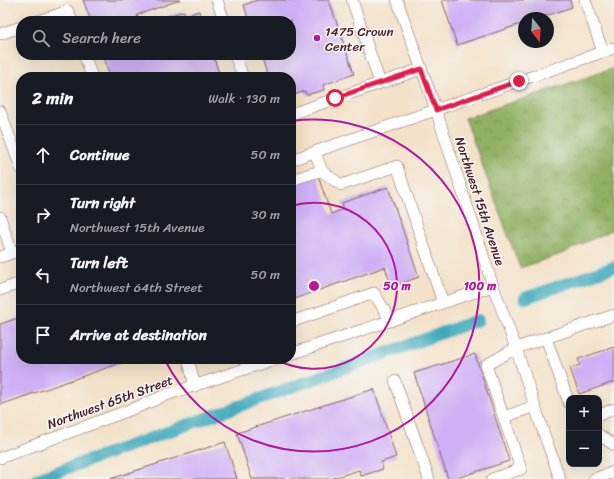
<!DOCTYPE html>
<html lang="en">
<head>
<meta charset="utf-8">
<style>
  :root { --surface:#171b24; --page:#242831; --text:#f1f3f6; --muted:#9ea1a6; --line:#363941 }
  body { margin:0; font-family:Sriracha,sans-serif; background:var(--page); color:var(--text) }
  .controls { position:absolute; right:12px; bottom:12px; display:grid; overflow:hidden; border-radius:8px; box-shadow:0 4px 16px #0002 }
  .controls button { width:36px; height:36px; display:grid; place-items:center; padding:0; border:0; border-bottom:1px solid var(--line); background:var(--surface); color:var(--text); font:20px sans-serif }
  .compass { position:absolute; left:518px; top:12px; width:36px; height:36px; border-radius:50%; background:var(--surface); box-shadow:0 4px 16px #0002; rotate:163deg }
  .stop { position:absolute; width:12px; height:12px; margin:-9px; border:3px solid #e11d48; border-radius:50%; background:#fff }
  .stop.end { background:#e11d48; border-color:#fff; box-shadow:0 1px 4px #0008 }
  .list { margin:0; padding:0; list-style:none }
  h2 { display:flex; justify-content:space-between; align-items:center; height:52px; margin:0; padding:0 16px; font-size:17px }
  h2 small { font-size:13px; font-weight:400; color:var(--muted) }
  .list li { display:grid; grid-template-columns:26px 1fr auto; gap:12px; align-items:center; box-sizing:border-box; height:60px; padding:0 16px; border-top:1px solid var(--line) }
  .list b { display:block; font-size:15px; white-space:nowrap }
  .list p { margin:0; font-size:13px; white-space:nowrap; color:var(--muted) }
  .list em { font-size:13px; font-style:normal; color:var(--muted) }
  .icon { flex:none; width:22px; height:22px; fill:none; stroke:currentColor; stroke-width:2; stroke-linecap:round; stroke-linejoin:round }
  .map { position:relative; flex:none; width:614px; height:479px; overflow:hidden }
  .search { position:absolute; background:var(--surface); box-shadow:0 4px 16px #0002; left:16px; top:16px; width:280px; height:44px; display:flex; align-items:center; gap:10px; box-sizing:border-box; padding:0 14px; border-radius:16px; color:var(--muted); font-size:15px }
  .panel { position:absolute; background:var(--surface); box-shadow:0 4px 16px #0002; left:16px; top:72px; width:280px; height:292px; border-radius:16px }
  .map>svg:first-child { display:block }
</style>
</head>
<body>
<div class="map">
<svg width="614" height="479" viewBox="0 0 614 479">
  <defs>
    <pattern id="forest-crowns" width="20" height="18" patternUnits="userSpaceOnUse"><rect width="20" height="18" fill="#90b064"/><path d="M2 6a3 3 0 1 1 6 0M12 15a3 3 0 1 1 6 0" fill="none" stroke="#788f53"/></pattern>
  </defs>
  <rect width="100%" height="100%" fill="#f6f6f2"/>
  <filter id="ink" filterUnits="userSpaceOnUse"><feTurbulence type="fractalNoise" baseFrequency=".025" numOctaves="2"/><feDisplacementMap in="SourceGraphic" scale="8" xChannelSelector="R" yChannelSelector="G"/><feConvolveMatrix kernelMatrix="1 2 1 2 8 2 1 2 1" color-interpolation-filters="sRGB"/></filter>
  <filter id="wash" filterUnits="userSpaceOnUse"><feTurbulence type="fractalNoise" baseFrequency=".012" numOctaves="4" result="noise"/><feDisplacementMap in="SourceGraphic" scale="16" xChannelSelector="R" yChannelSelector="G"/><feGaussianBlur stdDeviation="0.9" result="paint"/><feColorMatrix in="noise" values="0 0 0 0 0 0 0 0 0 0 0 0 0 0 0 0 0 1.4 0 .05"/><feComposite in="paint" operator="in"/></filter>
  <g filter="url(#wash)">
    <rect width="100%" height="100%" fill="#f3e2c9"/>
    <!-- forest -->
    <path fill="url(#forest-crowns)" stroke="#6d6848" d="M614,68V229L561,254L520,268L465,118Z"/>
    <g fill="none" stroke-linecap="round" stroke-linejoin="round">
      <!-- canal -->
      <path stroke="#3ca9bb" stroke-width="12" d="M525,298L614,267
        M37,479L478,320"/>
    </g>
    <g id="blocks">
      <!-- building -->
      <path fill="#ceb0f4" d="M83,0H180L137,15L139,21H91Z
        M257,0H329L354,74L323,85L324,90L306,95L305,91L291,96V77H268L261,55H291V21H249L244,5Z
        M442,0H570L572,7L540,18H524V23L457,45Z
        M184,11L185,16L199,11L202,21H152Z
        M103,55H213L220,77H110Z
        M318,176L331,214L344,209L342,203L388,187L419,277L392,287L385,267L291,300V185Z
        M21,317V359H132L0,405V324Z
        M614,347V382L579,394L570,368L580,365L578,359Z
        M475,354L509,461L454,479H448L414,373Z
        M374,389L396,457L381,462L383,469L361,476L359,470L331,479H252L237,433Z
        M225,442L237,479H110Z"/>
    </g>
  </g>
  <g filter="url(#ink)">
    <use href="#blocks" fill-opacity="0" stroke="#856362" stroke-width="1"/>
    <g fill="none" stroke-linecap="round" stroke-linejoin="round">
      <defs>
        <path id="minor" d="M217,0L224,21
          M352,0L380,83
          M397,0L436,110L493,286L516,348L542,428L560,479
          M585,0L603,52
          M38,21L68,11L72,21
          M0,34L21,27
          M84,55L92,77
          M235,55L243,77
          M0,111L21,168
          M291,114L421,69
          M315,152L322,171
          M291,160L614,48
          M291,180L313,173L322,171L341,185L397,166L443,303
          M0,217L12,253
          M0,257L21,250
          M0,290L21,283
          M291,322L374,293L391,321
          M546,338L569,403
          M291,354L493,286
          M188,359L195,386
          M395,381L429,479
          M599,415L614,409
          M504,417L535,406
          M599,435L614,445
          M0,458L143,405L163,396L275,359
          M492,479L521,469L486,365L516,348L614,315
          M594,479L614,472"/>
      </defs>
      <!-- minor casing -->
      <use href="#minor" stroke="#856362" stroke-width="12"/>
      <!-- minor -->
      <use href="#minor" stroke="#fff" stroke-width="11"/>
    </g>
  </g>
  <g fill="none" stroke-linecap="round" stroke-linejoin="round" filter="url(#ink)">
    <!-- route -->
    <path stroke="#e11d48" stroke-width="5" d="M335,98L421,69L436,110L519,81"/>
  </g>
  <!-- distance rings -->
  <g fill="none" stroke="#b5179e" stroke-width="2">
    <path d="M291 206A83 83 0 1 1 275 359"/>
    <path d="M292 121A166 166 0 1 1 165 360"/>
  </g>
  <!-- markers -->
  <circle fill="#b5179e" stroke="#f6f6f2" stroke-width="1.5" cx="317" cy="38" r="4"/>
  <g text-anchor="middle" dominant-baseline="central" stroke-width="3" stroke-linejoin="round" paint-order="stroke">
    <!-- poi labels -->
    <g font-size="13" fill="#4a1f2b" stroke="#f6f6f2" text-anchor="start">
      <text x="325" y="31">1475 Crown<tspan x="325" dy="15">Center</tspan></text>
    </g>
    <!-- street labels -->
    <g font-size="13" fill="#4a1f2b" stroke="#f6f6f2">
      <text transform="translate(480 201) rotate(72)">Northwest 15th Avenue</text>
      <text transform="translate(110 402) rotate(-20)">Northwest 65th Street</text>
    </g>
  </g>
  <circle cx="314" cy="286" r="6" fill="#b5179e" stroke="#f6f6f2" stroke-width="2"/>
  <g font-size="12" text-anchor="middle" font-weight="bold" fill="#b5179e" stroke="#f6f6f2" stroke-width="3" stroke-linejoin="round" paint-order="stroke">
    <text x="397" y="290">50 m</text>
    <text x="480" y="290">100 m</text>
  </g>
</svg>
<div class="controls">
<button>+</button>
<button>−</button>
</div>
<svg class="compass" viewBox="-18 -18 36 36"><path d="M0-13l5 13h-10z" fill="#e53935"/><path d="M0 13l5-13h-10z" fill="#9ea1a6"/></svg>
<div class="stop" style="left:335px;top:98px"></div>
<div class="stop end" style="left:519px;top:81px"></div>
<div class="search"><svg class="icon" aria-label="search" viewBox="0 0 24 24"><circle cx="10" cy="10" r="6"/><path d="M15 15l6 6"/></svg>Search here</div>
<section class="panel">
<h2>2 min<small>Walk · 130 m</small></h2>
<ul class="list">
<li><svg class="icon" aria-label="ahead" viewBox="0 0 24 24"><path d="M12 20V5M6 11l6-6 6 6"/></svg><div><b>Continue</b></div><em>50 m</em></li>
<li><svg class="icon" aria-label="right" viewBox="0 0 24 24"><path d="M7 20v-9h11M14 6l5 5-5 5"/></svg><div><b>Turn right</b><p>Northwest 15th Avenue</p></div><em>30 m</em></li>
<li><svg class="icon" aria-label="left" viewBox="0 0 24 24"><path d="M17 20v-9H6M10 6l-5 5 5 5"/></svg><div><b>Turn left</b><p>Northwest 64th Street</p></div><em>50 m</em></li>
<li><svg class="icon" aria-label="arrive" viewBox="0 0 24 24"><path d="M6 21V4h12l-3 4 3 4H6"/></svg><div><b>Arrive at destination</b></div></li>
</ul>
</section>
</div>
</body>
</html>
